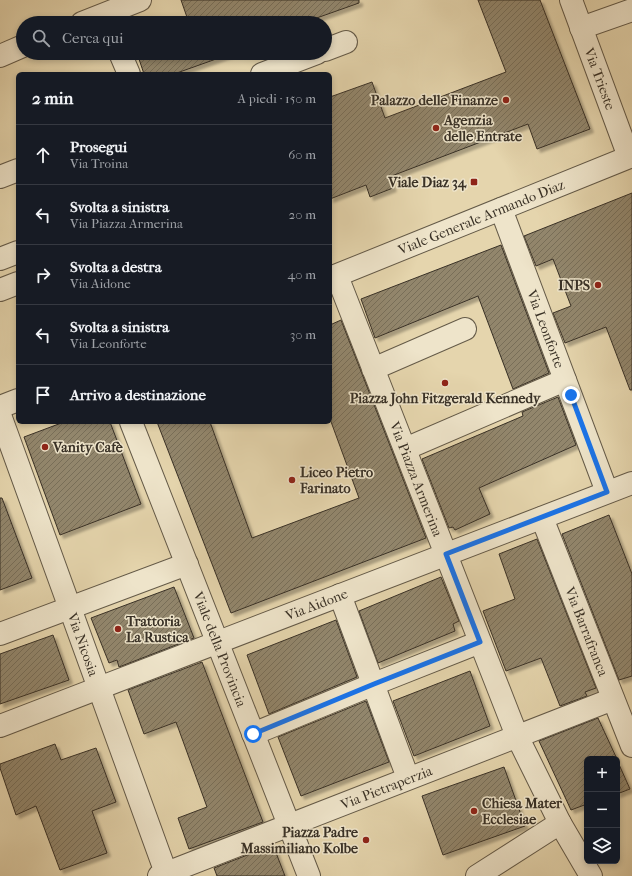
<!DOCTYPE html>
<html lang="it">
<head>
<meta charset="utf-8">
<style>
  :root { --surface:#171b24; --page:#20242c; --text:#f1f3f6; --muted:#9ea1a6; --line:#363941 }
  body { margin:0; font-family:"IM FELL French Canon",serif; background:var(--page); color:var(--text) }
  .controls { position:absolute; right:12px; bottom:12px; display:grid; overflow:hidden; border-radius:6px; box-shadow:0 2px 6px #0003 }
  .controls button { width:36px; height:36px; display:grid; place-items:center; padding:0; border:0; border-bottom:1px solid var(--line); background:var(--surface); color:var(--text); font:20px sans-serif }
  .stop { position:absolute; width:12px; height:12px; margin:-9px; border:3px solid #1a73e8; border-radius:50%; background:#fff }
  .stop.end { background:#1a73e8; border-color:#fff; box-shadow:0 1px 4px #0008 }
  .list { margin:0; padding:0; list-style:none }
  h2 { display:flex; justify-content:space-between; align-items:center; height:52px; margin:0; padding:0 16px; font-size:17px }
  h2 small { font-size:13px; font-weight:400; color:var(--muted) }
  .list li { display:grid; grid-template-columns:26px 1fr auto; gap:12px; align-items:center; box-sizing:border-box; height:60px; padding:0 16px; border-top:1px solid var(--line) }
  .list b { display:block; font-size:15px; white-space:nowrap }
  .list p { margin:0; font-size:13px; white-space:nowrap; color:var(--muted) }
  .list em { font-size:13px; font-style:normal; color:var(--muted) }
  .icon { flex:none; width:22px; height:22px; fill:none; stroke:currentColor; stroke-width:2; stroke-linecap:round; stroke-linejoin:round }
  .map { position:relative; flex:none; width:632px; height:876px; overflow:hidden }
  .search { position:absolute; background:var(--surface); box-shadow:0 2px 6px #0003; left:16px; top:16px; width:316px; height:44px; display:flex; align-items:center; gap:10px; box-sizing:border-box; padding:0 14px; border-radius:22px; color:var(--muted); font-size:15px }
  .panel { position:absolute; background:var(--surface); box-shadow:0 2px 6px #0003; left:16px; top:72px; width:316px; height:352px; border-radius:6px }
  .map>svg:first-child { display:block }
</style>
</head>
<body>
<div class="map">
<svg width="632" height="876" viewBox="0 0 632 876">
  <defs>
    <pattern id="building-hatch" width="6" height="6" patternUnits="userSpaceOnUse"><rect width="6" height="6" fill="#92866c"/><path d="M-1 1l2-2M0 6l6-6M5 7l2-2" fill="none" stroke="#786e59"/></pattern>
    <filter id="shadow"><feDropShadow dx="3.5" dy="3.5" stdDeviation="1" flood-color="#0004"/></filter>
  </defs>
  <rect width="100%" height="100%" fill="#e5d5ad"/>
  <filter id="stains"><feTurbulence type="fractalNoise" baseFrequency=".005" numOctaves="4"/><feColorMatrix values="0 0 0 0 .2 0 0 0 0 .09 0 0 0 0 .02 0 0 0 .5 -.17"/></filter>
  <radialGradient id="worn" r=".72"><stop offset=".6" stop-color="#630" stop-opacity="0"/><stop offset="1" stop-color="#630" stop-opacity=".3"/></radialGradient>
  <!-- building -->
  <path fill="url(#building-hatch)" stroke="#393126" filter="url(#shadow)" d="M181,0H359V3L311,20L312,23H189Z
    M478,0H540L590,129L537,149L528,124L389,177L393,188L370,197L366,185L330,199V97L372,82L385,118L506,72Z
    M137,53H233L174,74H144Z
    M632,193V390H630L606,327L565,343L553,313L571,306L553,259L536,266L524,236Z
    M501,245L549,373L513,389L478,296L375,338L361,299Z
    M341,320L426,538L231,613L157,422H210L252,538L359,498L330,419V325Z
    M558,397L576,445L479,488L490,514L455,530L453,527L449,528L422,459L523,416L522,412Z
    M64,422H110L141,504L60,535L24,437Z
    M0,498H2L32,578L0,590Z
    M609,515L632,574V676L619,680L562,534Z
    M537,539L596,688L585,692L587,696L560,706L541,658L506,671L483,611L515,599L499,554Z
    M441,577L459,621L453,624L455,631L378,663L359,611Z
    M174,587L194,638L119,667L117,660L109,663L91,618Z
    M336,620L357,677L269,714L247,655Z
    M53,635L69,680L0,704V654Z
    M202,662L263,822L189,849L178,818L207,807L176,722L144,734L128,690Z
    M470,671L490,726L414,756L393,701Z
    M366,701L389,762L301,796L278,737Z
    M598,718L617,759H587V804L571,810L539,741Z
    M55,744L61,760L96,748L116,802L92,811L107,853L60,870L36,806L16,815L0,768V764Z
    M617,760L630,789L617,794Z
    M504,767L525,826L443,855L422,796Z
    M273,845L285,876H217L214,868Z"/>
  <g fill="none" stroke-linecap="round" stroke-linejoin="round">
    <defs>
      <g id="minor">
        <path d="M82,23L140,0"/>
        <path d="M581,28L632,10"/>
        <path d="M325,50L346,42"/>
        <path d="M120,53L129,74"/>
        <path d="M0,56L23,46"/>
        <path d="M262,74L317,53"/>
        <path d="M0,177L18,170"/>
        <path id="s1" d="M501,209L607,492"/>
        <path d="M0,259L18,252"/>
        <path id="s2" d="M337,276L517,736L560,823L591,876"/>
        <path d="M0,290L18,283"/>
        <path d="M373,369L465,329"/>
        <path id="s3" d="M0,415L166,873"/>
        <path id="s4" d="M131,422L309,876"/>
        <path d="M405,449L565,380"/>
        <path id="s5" d="M542,518L632,746"/>
        <path d="M340,595L408,778"/>
        <path d="M0,634L187,564"/>
        <path d="M253,734L374,684L480,642"/>
        <path id="s6" d="M159,876L613,699"/>
        <path d="M477,876L560,823"/>
      </g>
      <g id="tertiary">
        <path id="s7" d="M571,0L629,157"/>
        <path id="s8" d="M330,278L632,156"/>
        <path d="M0,407L18,400"/>
        <path id="s9" d="M0,726L632,483"/>
      </g>
    </defs>
    <!-- minor casing -->
    <use href="#minor" stroke="#645a48" stroke-width="24"/>
    <!-- tertiary casing -->
    <use href="#tertiary" stroke="#645a48" stroke-width="24"/>
    <!-- minor -->
    <use href="#minor" stroke="#eee4ca" stroke-width="22"/>
    <!-- tertiary -->
    <use href="#tertiary" stroke="#eee4ca" stroke-width="22"/>
  </g>
  <g fill="none" stroke-linecap="round" stroke-linejoin="round">
    <!-- route -->
    <path stroke="#1a73e8" stroke-width="5" d="M253,734L374,684L480,642L446,554L607,492L571,395"/>
  </g>
  <!-- markers -->
  <g fill="#8f2418" stroke="#eee4ca" stroke-width="1.5">
    <circle cx="506" cy="100" r="4"/>
    <circle cx="436" cy="128" r="4"/>
    <rect x="470" y="178" width="8" height="8" rx="2"/>
    <circle cx="598" cy="285" r="4"/>
    <circle cx="445" cy="383" r="4"/>
    <circle cx="45" cy="447" r="4"/>
    <circle cx="292" cy="480" r="4"/>
    <circle cx="118" cy="629" r="4"/>
    <circle cx="474" cy="811" r="4"/>
    <circle cx="366" cy="840" r="4"/>
  </g>
  <g text-anchor="middle" dominant-baseline="central" stroke-width="3" stroke-linejoin="round" paint-order="stroke">
    <!-- street labels -->
    <g font-size="14" fill="#393126" stroke="#eee4ca">
      <text stroke="none"><textPath href="#s7" startOffset="84">Via Trieste</textPath></text>
      <text stroke="none"><textPath href="#s8" startOffset="163">Viale Generale Armando Diaz</textPath></text>
      <text stroke="none"><textPath href="#s1" startOffset="128">Via Leonforte</textPath></text>
      <text stroke="none"><textPath href="#s2" startOffset="218">Via Piazza Armerina</textPath></text>
      <text stroke="none"><textPath href="#s9" startOffset="339">Via Aidone</textPath></text>
      <text stroke="none"><textPath href="#s5" startOffset="122">Via Barrafranca</textPath></text>
      <text stroke="none"><textPath href="#s3" startOffset="244">Via Nicosia</textPath></text>
      <text stroke="none"><textPath href="#s4" startOffset="244">Viale della Provincia</textPath></text>
      <text stroke="none"><textPath href="#s6" startOffset="244">Via Pietraperzia</textPath></text>
    </g>
    <!-- poi labels -->
    <g font-size="14" font-weight="bold" fill="#393126" stroke="#eee4ca" text-anchor="start">
      <text x="498" y="100" text-anchor="end">Palazzo delle Finanze</text>
      <text x="444" y="120">Agenzia<tspan x="444" dy="16">delle Entrate</tspan></text>
      <text x="466" y="182" text-anchor="end">Viale Diaz 34</text>
      <text x="590" y="285" text-anchor="end">INPS</text>
      <text x="445" y="398" text-anchor="middle">Piazza John Fitzgerald Kennedy</text>
      <text x="53" y="447">Vanity Cafè</text>
      <text x="300" y="472">Liceo Pietro<tspan x="300" dy="16">Farinato</tspan></text>
      <text x="126" y="621">Trattoria<tspan x="126" dy="16">La Rustica</tspan></text>
      <text x="482" y="803">Chiesa Mater<tspan x="482" dy="16">Ecclesiae</tspan></text>
      <text x="358" y="832" text-anchor="end">Piazza Padre<tspan x="358" dy="16">Massimiliano Kolbe</tspan></text>
    </g>
  </g>
  <rect width="100%" height="100%" filter="url(#stains)"/>
  <rect width="100%" height="100%" fill="url(#worn)"/>
</svg>
<div class="controls">
<button>+</button>
<button>−</button>
<button><svg class="icon" aria-label="layers" viewBox="0 0 24 24"><path d="M12 4l9 5-9 5-9-5zM3 14l9 5 9-5"/></svg></button>
</div>
<div class="stop" style="left:253px;top:734px"></div>
<div class="stop end" style="left:571px;top:395px"></div>
<div class="search"><svg class="icon" aria-label="search" viewBox="0 0 24 24"><circle cx="10" cy="10" r="6"/><path d="M15 15l6 6"/></svg>Cerca qui</div>
<section class="panel">
<h2>2 min<small>A piedi · 150 m</small></h2>
<ul class="list">
<li><svg class="icon" aria-label="ahead" viewBox="0 0 24 24"><path d="M12 20V5M6 11l6-6 6 6"/></svg><div><b>Prosegui</b><p>Via Troina</p></div><em>60 m</em></li>
<li><svg class="icon" aria-label="left" viewBox="0 0 24 24"><path d="M17 20v-9H6M10 6l-5 5 5 5"/></svg><div><b>Svolta a sinistra</b><p>Via Piazza Armerina</p></div><em>20 m</em></li>
<li><svg class="icon" aria-label="right" viewBox="0 0 24 24"><path d="M7 20v-9h11M14 6l5 5-5 5"/></svg><div><b>Svolta a destra</b><p>Via Aidone</p></div><em>40 m</em></li>
<li><svg class="icon" aria-label="left" viewBox="0 0 24 24"><path d="M17 20v-9H6M10 6l-5 5 5 5"/></svg><div><b>Svolta a sinistra</b><p>Via Leonforte</p></div><em>30 m</em></li>
<li><svg class="icon" aria-label="arrive" viewBox="0 0 24 24"><path d="M6 21V4h12l-3 4 3 4H6"/></svg><div><b>Arrivo a destinazione</b></div></li>
</ul>
</section>
</div>
</body>
</html>
